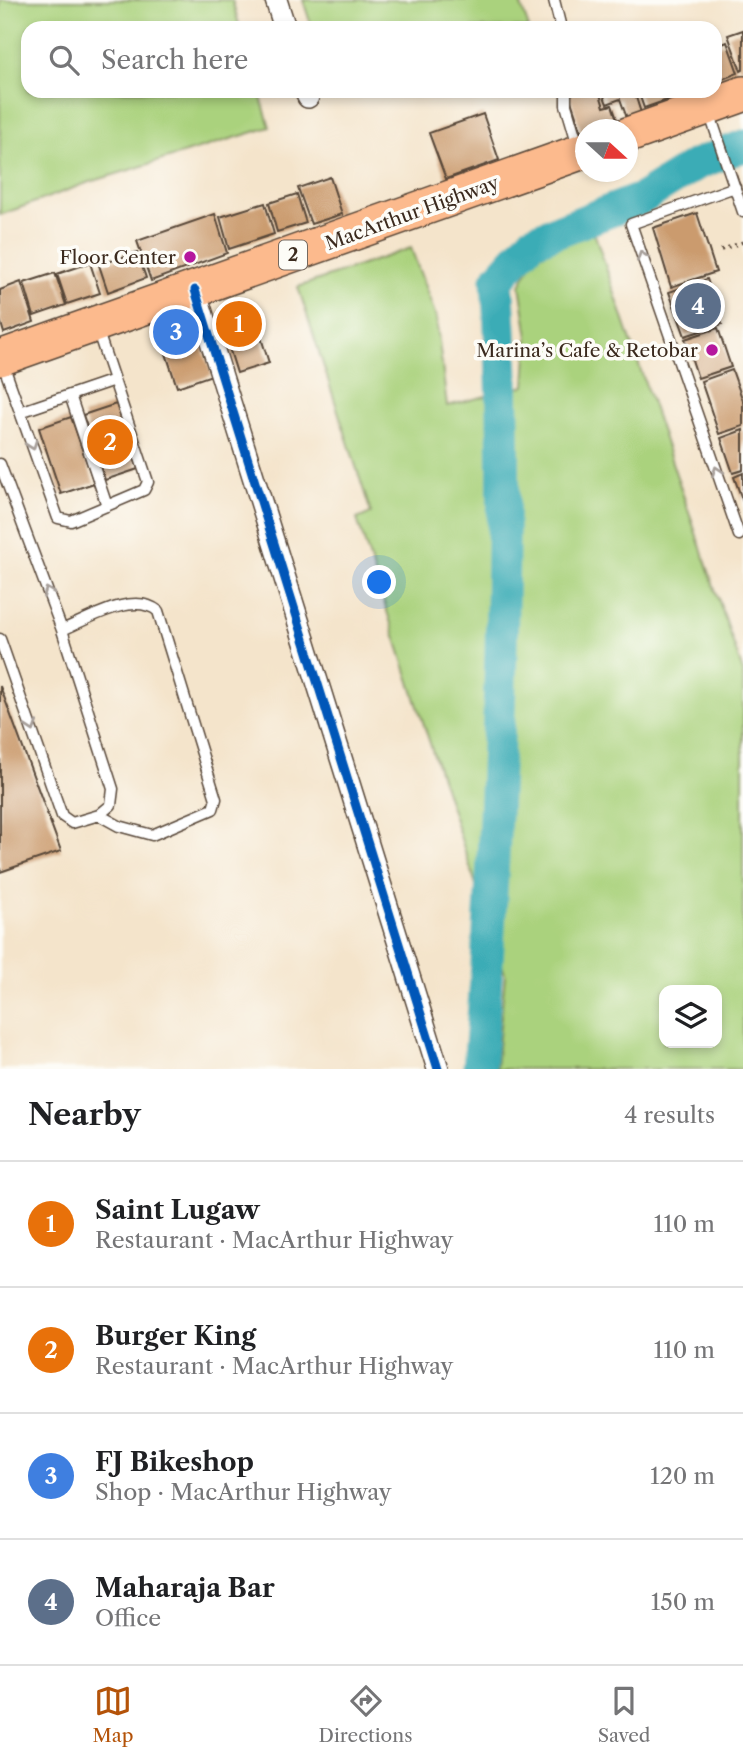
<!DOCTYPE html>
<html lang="en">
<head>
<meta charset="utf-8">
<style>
  :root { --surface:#fff; --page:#f2f2f2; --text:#202124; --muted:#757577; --line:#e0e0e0; --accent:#b45309 }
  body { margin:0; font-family:"Libre Caslon Text",serif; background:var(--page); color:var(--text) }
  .controls { position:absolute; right:21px; bottom:21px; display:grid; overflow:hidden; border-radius:14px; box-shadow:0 4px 10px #0003 }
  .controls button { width:63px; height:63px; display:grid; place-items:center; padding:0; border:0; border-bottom:2px solid var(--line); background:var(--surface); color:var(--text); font:35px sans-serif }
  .compass { position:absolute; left:575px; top:119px; width:63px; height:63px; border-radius:50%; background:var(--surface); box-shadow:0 4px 10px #0003; rotate:111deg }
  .you { position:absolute; left:380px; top:583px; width:24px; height:24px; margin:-18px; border:5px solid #fff; border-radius:50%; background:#1a73e8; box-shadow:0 0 0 10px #1a73e833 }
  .badge { display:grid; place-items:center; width:46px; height:46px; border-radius:50%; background:var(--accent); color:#fff; font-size:23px; font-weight:700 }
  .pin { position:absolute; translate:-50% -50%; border:4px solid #fff; box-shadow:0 2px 7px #0006 }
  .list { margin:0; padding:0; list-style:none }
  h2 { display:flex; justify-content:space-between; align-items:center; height:91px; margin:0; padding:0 28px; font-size:30px }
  h2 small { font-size:23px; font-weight:400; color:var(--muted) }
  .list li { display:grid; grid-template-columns:46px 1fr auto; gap:21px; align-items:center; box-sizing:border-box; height:126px; padding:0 28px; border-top:2px solid var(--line) }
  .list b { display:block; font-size:26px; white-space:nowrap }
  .list p { margin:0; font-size:23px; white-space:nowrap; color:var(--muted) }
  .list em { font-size:23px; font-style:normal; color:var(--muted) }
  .icon { flex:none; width:38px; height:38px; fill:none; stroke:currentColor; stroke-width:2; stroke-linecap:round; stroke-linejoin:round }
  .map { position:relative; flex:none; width:743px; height:1069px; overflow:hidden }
  .search { position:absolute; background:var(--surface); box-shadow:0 4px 10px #0003; left:21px; right:21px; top:21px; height:77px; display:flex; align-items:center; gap:18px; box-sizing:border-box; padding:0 24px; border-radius:21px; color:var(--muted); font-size:26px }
  .sheet { height:595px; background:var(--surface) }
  nav { display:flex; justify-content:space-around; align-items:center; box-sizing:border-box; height:98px; border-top:2px solid var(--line); background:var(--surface); font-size:19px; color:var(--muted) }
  nav a { display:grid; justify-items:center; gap:4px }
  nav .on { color:var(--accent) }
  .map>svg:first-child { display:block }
</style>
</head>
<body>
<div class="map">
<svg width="743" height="1069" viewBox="0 0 743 1069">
  <rect width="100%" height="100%" fill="#fdfcf7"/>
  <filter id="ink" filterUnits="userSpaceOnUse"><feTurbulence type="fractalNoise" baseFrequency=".0143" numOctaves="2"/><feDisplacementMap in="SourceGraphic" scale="14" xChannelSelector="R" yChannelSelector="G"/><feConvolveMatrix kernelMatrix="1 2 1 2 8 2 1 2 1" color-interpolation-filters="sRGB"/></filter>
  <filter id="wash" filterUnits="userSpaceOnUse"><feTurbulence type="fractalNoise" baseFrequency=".00686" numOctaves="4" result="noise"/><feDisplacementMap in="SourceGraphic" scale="28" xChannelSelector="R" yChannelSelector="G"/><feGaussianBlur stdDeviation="1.57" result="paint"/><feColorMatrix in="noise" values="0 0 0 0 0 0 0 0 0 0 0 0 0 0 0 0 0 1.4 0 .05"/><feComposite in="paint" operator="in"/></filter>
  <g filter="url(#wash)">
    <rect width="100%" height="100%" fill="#f4e4cb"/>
    <!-- green -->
    <path fill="#aad27d" stroke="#727e4e" stroke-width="2" fill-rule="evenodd" d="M0,0H232L240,28H28V91H259L270,127L87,183L0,215Z
      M303,0H519L529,28H312Z
      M593,229L743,672V1069H496L505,974L357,519L371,513L298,287L411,248L436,317L447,406L525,386L528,337L520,285L534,258ZM717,990V1043H664V990Z"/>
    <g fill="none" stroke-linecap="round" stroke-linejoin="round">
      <!-- river -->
      <path stroke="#3bacb6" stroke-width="33" d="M479,1069C491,930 497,791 501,651C504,527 506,404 497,280L532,241L641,199L697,164L743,146"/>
    </g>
    <g id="blocks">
      <!-- building -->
      <path fill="#cb9b6e" d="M743,30V70L741,71L728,35Z
        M727,42L738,73L720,80L715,65V47Z
        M580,91H599L604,107L612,105L619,125L606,130H586L585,142L569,95Z
        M602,91H634L641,113L627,118L620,99L607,104Z
        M638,91H668L670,99L644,108Z
        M671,91H690L673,97Z
        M483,114L499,160L446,179L429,133Z
        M330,177L342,214L311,224L298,188Z
        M297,194L306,223L277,232L269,203Z
        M265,203L274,234L229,249L220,217Z
        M697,213L716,272L671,287L653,228Z
        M215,214L227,253L151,281L137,241Z
        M137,252L146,278L108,292L99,265Z
        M90,263L100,293L67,304L57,274Z
        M55,273L66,305L34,316L24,283Z
        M707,279L722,324L685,336L669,292Z
        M21,282L34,322L4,333L0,320V290Z
        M253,312L269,363L237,373L221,322Z
        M194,323L212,375L177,387L160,335Z
        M718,328L731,367L698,378L685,339Z
        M732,370L743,401V426L719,434L701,381Z
        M116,404L138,469L105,480L83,415Z
        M71,417L94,483L61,494L39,428Z
        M743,430V470L733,473L721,438Z
        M743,473V502L734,477Z
        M0,686L61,851L0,872Z"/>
    </g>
  </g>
  <g filter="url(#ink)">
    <use href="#blocks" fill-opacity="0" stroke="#574638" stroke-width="2"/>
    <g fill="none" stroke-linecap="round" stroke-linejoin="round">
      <defs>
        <path id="service" d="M554,0L561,28
          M566,91V105L579,149
          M709,112L743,212
          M735,187L631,224L739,535
          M3,364L58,518L71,521L144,490L148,482L97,329
          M70,395L107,506
          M20,412L114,380
          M0,464L62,630L113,789L111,805L99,815L72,823L62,816L0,639
          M62,630C89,619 133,591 158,611L216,799L213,809L152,835L119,826L99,815"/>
        <path id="minor" d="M276,0L285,28
          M306,91L308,97
          M195,290L438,1069"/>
        <path id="trunk" d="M628,135L743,94
          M0,358L586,150"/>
      </defs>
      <!-- service casing -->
      <use href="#service" stroke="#574638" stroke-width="13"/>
      <!-- minor casing -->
      <use href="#minor" stroke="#574638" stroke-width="24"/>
      <!-- trunk casing -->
      <use href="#trunk" stroke="#574638" stroke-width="38"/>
      <!-- path -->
      <path stroke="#574638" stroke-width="3.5" stroke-dasharray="2 5" stroke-linecap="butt" d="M721,250L743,242"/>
      <!-- service -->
      <use href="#service" stroke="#fff" stroke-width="10"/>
      <!-- minor -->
      <use href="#minor" stroke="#fff" stroke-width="21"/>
      <!-- trunk -->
      <use href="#trunk" stroke="#fcba8d" stroke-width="35"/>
      <defs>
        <path id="cycleway" d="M195,290L438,1069"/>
      </defs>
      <!-- cycleway casing -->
      <use href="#cycleway" stroke="#fdfcf7" stroke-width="13"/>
      <!-- cycleway -->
      <use href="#cycleway" stroke="#0057b8" stroke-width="9"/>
    </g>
    <!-- one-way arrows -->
    <defs><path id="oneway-chevron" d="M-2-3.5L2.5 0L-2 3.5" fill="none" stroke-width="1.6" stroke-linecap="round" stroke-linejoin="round" transform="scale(1.75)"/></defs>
    <g stroke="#a79f9a">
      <use href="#oneway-chevron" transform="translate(642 256) rotate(-109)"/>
      <use href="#oneway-chevron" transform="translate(32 445) rotate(70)"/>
      <use href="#oneway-chevron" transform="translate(717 471) rotate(-109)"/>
      <use href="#oneway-chevron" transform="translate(48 592) rotate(-111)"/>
      <use href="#oneway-chevron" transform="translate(32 727) rotate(71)"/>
    </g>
  </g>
  <!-- markers -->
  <g fill="#b5179e" stroke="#fdfcf7" stroke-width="2.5">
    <circle cx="190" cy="257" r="7"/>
    <circle cx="712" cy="350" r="7"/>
  </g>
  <g text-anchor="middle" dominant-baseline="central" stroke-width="7" stroke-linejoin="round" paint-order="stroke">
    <!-- shield labels -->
    <rect fill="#fdfcf7" stroke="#75695f" stroke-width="2" x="279" y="240.5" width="28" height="29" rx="5"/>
    <g font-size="18" font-weight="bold" fill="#3b2a1e">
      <text x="293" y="255">2</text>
    </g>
    <!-- street labels -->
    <g font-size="19" fill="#3b2a1e" stroke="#fdfcf7">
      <text transform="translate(412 213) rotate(-20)">MacArthur Highway</text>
    </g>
    <!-- poi labels -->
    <g font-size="19" fill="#3b2a1e" stroke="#fdfcf7" text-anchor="end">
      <text x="176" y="257">Floor Center</text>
      <text x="698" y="350">Marina’s Cafe &amp; Retobar</text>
    </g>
  </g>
</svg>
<div class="controls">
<button><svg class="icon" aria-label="layers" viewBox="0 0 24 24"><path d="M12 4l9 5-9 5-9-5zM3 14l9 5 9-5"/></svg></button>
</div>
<svg class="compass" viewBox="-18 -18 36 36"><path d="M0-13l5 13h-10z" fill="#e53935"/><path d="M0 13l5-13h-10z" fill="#757577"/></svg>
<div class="you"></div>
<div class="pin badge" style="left:239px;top:324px;background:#e8710a">1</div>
<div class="pin badge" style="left:110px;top:442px;background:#e8710a">2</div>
<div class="pin badge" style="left:176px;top:332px;background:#3f7fe0">3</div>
<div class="pin badge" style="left:698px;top:306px;background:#5c6f8a">4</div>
<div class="search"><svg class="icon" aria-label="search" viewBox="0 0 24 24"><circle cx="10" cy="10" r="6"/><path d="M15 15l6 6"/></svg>Search here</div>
</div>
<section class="sheet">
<h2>Nearby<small>4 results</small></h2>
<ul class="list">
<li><span class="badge" style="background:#e8710a">1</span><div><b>Saint Lugaw</b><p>Restaurant · MacArthur Highway</p></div><em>110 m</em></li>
<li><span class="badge" style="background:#e8710a">2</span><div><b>Burger King</b><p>Restaurant · MacArthur Highway</p></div><em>110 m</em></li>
<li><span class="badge" style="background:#3f7fe0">3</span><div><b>FJ Bikeshop</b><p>Shop · MacArthur Highway</p></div><em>120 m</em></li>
<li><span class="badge" style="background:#5c6f8a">4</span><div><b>Maharaja Bar</b><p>Office</p></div><em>150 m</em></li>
</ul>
</section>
<nav>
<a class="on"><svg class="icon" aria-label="map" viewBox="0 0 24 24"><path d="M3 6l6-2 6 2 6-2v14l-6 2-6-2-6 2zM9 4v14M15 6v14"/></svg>Map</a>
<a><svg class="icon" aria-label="directions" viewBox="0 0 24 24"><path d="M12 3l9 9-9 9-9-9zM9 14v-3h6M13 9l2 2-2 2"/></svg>Directions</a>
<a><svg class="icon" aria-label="saved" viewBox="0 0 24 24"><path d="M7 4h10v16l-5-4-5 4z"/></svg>Saved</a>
</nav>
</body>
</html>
